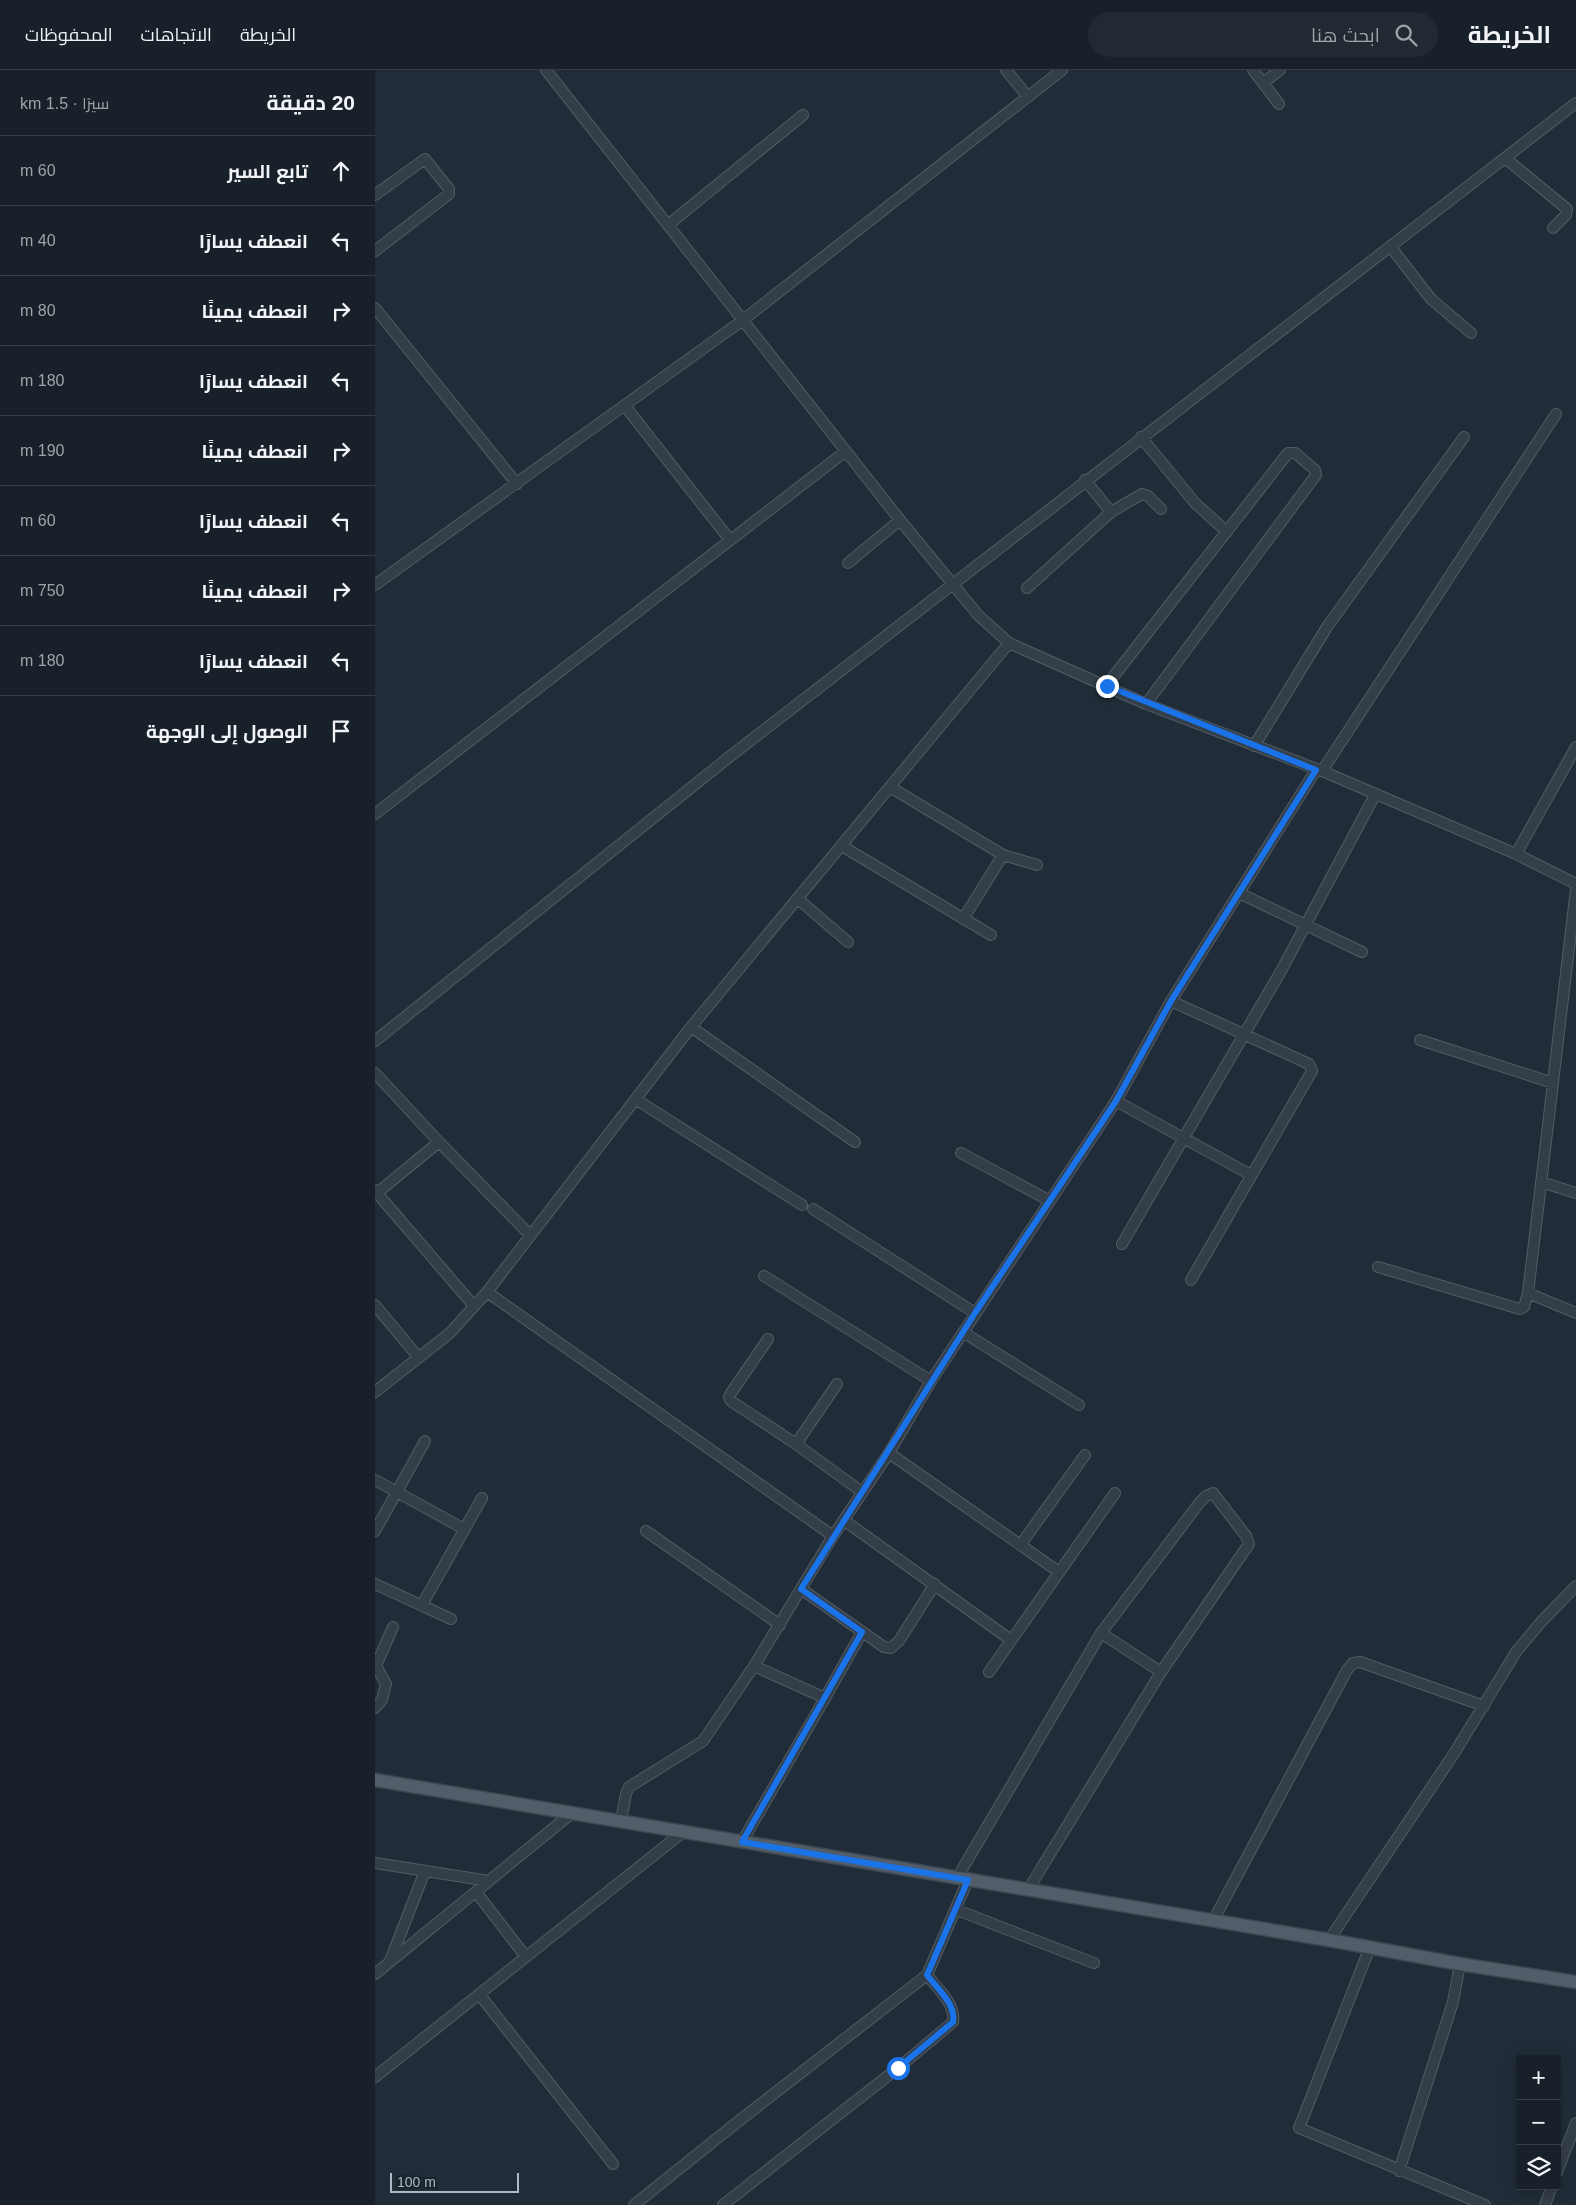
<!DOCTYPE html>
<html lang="ar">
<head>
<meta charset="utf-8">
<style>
  :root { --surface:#18212a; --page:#212932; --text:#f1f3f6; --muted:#9fa3a8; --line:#363e47 }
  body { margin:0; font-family:Arial,Cairo,sans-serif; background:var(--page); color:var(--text); direction:rtl }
  .controls { position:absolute; right:15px; bottom:15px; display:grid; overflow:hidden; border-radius:0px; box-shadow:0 2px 12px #0003 }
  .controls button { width:45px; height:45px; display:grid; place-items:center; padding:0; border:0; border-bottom:1px solid var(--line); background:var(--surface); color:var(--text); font:25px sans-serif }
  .scale { position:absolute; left:15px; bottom:12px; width:129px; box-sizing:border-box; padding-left:5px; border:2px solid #aeb9c5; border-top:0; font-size:14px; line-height:18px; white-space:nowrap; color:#aeb9c5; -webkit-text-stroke:4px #19232d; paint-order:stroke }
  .stop { position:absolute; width:15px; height:15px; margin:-11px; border:4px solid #1a73e8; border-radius:50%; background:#fff }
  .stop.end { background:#1a73e8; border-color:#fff; box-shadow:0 1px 5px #0008 }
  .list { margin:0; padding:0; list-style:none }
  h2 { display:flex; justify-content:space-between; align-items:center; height:65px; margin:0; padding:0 20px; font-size:21px }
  h2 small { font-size:16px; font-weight:400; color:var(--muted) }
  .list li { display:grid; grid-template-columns:32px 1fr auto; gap:15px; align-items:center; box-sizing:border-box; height:70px; padding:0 20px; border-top:1px solid var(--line) }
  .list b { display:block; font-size:19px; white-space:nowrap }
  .list em { font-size:16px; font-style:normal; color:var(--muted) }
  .icon { flex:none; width:28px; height:28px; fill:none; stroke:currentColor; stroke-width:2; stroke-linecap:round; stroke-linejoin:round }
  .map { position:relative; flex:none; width:1201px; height:2135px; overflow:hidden; direction:ltr }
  header { display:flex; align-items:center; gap:30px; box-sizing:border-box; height:70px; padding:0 25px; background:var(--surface); border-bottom:1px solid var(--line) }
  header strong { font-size:24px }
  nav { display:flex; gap:28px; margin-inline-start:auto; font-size:18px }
  .search { width:350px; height:45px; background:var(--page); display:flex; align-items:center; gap:12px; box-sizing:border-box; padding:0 18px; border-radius:28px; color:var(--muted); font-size:19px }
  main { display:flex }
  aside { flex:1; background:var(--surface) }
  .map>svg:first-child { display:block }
</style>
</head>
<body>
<header>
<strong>الخريطة</strong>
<div class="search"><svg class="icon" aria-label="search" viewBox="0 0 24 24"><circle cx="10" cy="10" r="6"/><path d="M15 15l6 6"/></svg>ابحث هنا</div>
<nav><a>الخريطة</a><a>الاتجاهات</a><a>المحفوظات</a></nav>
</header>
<main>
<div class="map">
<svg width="1201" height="2135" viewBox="0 0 1201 2135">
  <rect width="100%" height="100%" fill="#202c38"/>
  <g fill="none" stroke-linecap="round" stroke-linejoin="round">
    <defs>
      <path id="minor" d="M171,0L525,450L603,545L634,573L771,634L947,701L1141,784L1201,814
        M631,0L653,27
        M878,0L904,34
        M888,13L905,0
        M1130,88L1192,139L1191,145L1178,158
        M0,125L50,89L74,119V124L0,181
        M293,155L428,45
        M1015,176L1056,229L1096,263
        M0,238L142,414
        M250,336L355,470
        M766,367L820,433L852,462
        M736,442L767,424L773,426L786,439
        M473,493L525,450
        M0,515L368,250L687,0
        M652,518L736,442L710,410
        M731,616L913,383H920L940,400L941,405L771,634
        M879,676L952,557L1089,367
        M947,701L1181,344
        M515,717L628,785L588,849
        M0,744L471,381
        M467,776L616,865
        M1141,784L1201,677
        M628,785L662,795
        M864,823L987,882
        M423,829L473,872
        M796,931L934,994L937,1001L816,1210
        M316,957L480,1072
        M1045,970L1178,1013
        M0,971L358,684L1201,33
        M0,1003L64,1072L2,1123L0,1120
        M262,1030L427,1135
        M741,1031L876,1105
        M64,1072L155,1165
        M586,1083L675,1131
        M1166,1112L1201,1123
        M2,1123L99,1236
        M438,1139L600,1243
        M747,1174L906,901L1000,725
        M1003,1197L1145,1239L1149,1237L1153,1223L1201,819
        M389,1206L556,1311
        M112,1222L458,1466
        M1153,1223L1201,1243
        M0,1235L44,1288
        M588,1262L704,1335
        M393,1269L356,1323L354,1327L356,1331L421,1374L487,1422
        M0,1322L75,1263L112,1222L316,957L634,573
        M421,1374L462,1314
        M514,1383L684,1502
        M0,1410L89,1459
        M470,1451L636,1570
        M0,1461L50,1371
        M271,1461L405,1555
        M646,1474L710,1385
        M0,1514L76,1549
        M426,1519L509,1577L516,1578L524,1571L560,1514
        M47,1535L107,1428
        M726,1563L786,1602
        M379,1596L450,1628L487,1562
        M0,1598L18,1557
        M614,1602L740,1423
        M0,1638L7,1630L11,1614L1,1596
        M246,1751L251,1724L254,1717L328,1671L379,1596L458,1466L514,1383L556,1311L741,1031L796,931L941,700
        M367,1772L450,1628
        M0,1793L114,1811
        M582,1808L726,1563L825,1432L831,1426L838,1423L871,1466L874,1474L786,1602L653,1820
        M101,1822L151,1887
        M582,1840L719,1893
        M838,1851L972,1600L978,1593L985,1592L1109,1636
        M954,1870L1080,1682L1141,1582L1166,1552L1201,1516
        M995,1877L924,2058L1110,2135
        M15,1891L50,1801
        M0,1904L197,1743
        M104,1924L238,2094
        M0,2007L308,1762
        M1024,2101L1078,1932L1085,1894
        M1182,2102L1201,2053
        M259,2135L365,2050L552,1905
        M348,2135L523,1998L578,1952C581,1934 562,1918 552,1905L593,1810
        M1170,2135L1177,2116"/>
      <path id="major" d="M0,1710L954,1870L1085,1894L1201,1912"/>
    </defs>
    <!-- minor casing -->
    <use href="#minor" stroke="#515c66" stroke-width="12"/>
    <!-- major casing -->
    <use href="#major" stroke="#3d4752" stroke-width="15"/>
    <!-- minor -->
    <use href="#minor" stroke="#343e49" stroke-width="10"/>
    <!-- major -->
    <use href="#major" stroke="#515d69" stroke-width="12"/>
  </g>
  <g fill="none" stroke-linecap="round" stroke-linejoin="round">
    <!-- route -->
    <path stroke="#1a73e8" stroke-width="6" d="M523,1998L578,1952C581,1934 562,1918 552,1905L593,1810L367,1772L487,1562L426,1519L600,1243L741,1031L796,931L941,700L732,616"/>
  </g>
</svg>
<div class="controls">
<button>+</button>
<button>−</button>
<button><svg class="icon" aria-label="layers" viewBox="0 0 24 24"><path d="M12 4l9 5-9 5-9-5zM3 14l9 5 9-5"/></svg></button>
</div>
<div class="scale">100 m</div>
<div class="stop" style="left:523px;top:1998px"></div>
<div class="stop end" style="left:732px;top:616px"></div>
</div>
<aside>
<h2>20 دقيقة<small>سيرًا · 1.5 km</small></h2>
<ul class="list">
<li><svg class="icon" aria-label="ahead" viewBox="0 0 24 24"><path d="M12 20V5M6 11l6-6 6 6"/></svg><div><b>تابع السير</b></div><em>60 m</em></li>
<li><svg class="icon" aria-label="left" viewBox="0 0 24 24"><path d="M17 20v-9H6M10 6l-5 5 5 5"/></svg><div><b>انعطف يسارًا</b></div><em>40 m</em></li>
<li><svg class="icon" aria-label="right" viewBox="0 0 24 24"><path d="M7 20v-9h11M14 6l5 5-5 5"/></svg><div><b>انعطف يمينًا</b></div><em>80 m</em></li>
<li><svg class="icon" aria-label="left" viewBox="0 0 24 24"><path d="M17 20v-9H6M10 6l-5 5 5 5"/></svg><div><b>انعطف يسارًا</b></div><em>180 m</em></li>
<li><svg class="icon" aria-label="right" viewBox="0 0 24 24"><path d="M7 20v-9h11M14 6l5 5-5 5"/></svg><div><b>انعطف يمينًا</b></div><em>190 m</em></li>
<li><svg class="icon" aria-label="left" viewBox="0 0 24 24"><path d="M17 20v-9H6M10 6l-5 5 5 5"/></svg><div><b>انعطف يسارًا</b></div><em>60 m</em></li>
<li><svg class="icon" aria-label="right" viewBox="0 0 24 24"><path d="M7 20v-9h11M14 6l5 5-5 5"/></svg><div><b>انعطف يمينًا</b></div><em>750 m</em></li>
<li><svg class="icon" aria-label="left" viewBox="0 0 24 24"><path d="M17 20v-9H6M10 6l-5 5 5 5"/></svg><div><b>انعطف يسارًا</b></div><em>180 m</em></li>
<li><svg class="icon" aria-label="arrive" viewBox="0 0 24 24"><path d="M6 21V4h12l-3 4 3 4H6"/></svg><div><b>الوصول إلى الوجهة</b></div></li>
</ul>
</aside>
</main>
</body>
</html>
